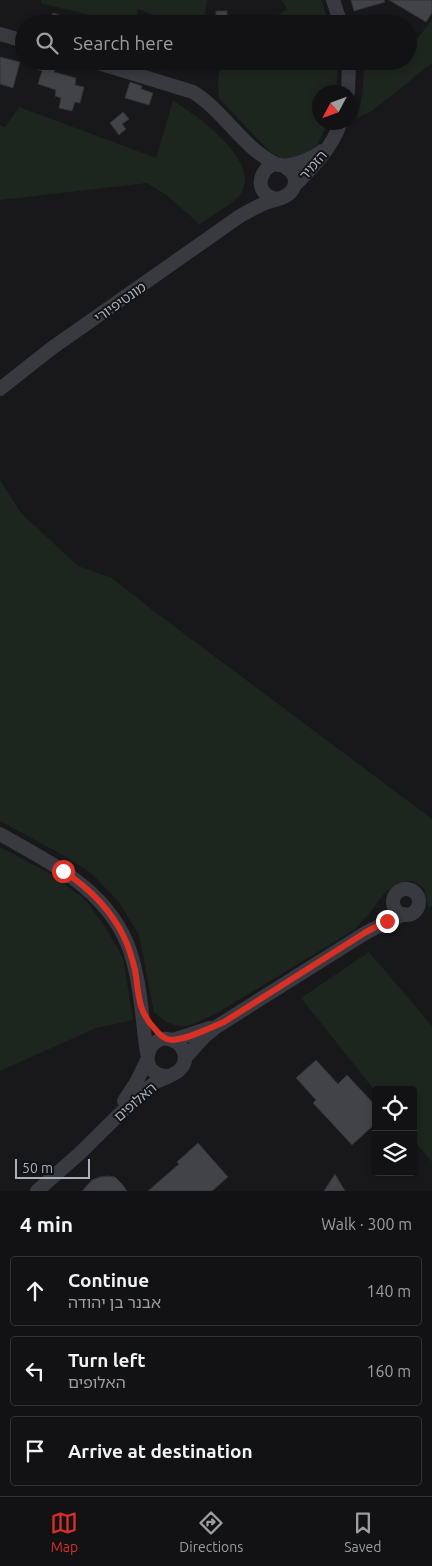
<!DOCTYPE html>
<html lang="en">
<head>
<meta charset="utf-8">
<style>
  :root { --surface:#121214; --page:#1f2022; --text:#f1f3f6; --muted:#9c9ea0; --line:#313234; --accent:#d93025 }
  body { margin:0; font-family:Ubuntu,"Noto Sans Hebrew",sans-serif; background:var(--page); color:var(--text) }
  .controls { position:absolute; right:15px; bottom:15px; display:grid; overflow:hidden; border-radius:5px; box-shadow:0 2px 8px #0003 }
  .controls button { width:45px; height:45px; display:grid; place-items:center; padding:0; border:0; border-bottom:1px solid var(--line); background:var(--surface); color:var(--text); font:25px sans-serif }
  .compass { position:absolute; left:312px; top:85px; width:45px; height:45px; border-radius:50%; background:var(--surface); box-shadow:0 2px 8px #0003; rotate:229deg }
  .scale { position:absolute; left:15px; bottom:12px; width:75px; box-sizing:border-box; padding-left:5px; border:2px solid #a9b0bb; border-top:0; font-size:14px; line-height:18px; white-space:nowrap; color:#a9b0bb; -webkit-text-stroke:4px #131315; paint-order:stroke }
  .stop { position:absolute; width:15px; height:15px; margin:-11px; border:4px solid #d93025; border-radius:50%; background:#fff }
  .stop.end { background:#d93025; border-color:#fff; box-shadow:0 1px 5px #0008 }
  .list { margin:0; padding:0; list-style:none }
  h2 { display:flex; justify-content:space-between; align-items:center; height:65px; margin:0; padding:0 20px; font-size:21px }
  h2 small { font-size:16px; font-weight:400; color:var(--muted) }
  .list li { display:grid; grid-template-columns:32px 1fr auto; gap:15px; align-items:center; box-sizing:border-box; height:70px; margin:0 10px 10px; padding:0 10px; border:1px solid var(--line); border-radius:5px }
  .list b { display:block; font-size:19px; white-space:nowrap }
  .list p { margin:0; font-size:16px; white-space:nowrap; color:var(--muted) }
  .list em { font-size:16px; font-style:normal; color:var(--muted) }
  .icon { flex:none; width:28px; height:28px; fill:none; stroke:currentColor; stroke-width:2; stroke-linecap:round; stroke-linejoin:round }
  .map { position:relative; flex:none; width:432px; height:1191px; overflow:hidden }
  .search { position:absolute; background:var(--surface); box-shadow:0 2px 8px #0003; left:15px; right:15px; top:15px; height:55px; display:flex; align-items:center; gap:12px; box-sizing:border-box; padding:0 18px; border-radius:28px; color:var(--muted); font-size:19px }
  .sheet { height:305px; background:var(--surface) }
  nav { display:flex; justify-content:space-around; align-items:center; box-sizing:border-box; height:70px; border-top:1px solid var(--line); background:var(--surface); font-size:14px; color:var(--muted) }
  nav a { display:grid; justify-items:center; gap:2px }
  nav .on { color:var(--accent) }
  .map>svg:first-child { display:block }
</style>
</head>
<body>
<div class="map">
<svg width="432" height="1191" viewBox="0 0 432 1191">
  <rect width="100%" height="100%" fill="#18181a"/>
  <!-- green -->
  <path fill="#1d261e" d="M41,0H207L203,24H176L138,9L134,24H125L41,3Z
    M282,0H321L329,24H267V23L287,9Z
    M432,20V63L372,111L357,118C362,99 365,82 363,62L408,61V50Z
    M228,61H338L336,92H320V122L328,123L317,145L308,153L296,160L283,159L270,152L219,98L218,81L220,67Z
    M173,101C197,115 267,165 238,197C229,206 210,217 199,224L168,196L147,183L0,200V125L5,127L19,107L156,158Z
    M0,480L21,513L78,566L112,578L151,609L432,819V906L428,907L424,888L412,881L402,882L387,890L368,915L354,930L217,1013C190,1026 179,1035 154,1012L139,935L119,902L92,874L70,859L0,821Z
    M0,847L49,873L84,898L106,928L123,958L133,1020L96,1028L0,1071Z
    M369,952L432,1026V1162L413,1139V1090H376V1092L301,998Z"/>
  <!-- building -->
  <path fill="#424347" stroke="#323236" d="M351,0H384L385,2L354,11Z
    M389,0H432V13L426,22Z
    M216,11H227V23H216Z
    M53,13L65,17L63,24H50Z
    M0,57L20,62L13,88L0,84Z
    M38,61H57L54,72L76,78L75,85L84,87L80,103L75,102L72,111L59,108L61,98L55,96L56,90L38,84L42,71L36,69Z
    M141,61H167L165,70L141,64Z
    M130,82L142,86L141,89L153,93L149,105L125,98Z
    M123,112L129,119L122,124L126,129L119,135L110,123Z
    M316,1060L338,1084L347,1075L376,1106V1123L352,1145L313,1103L316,1100L296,1078Z
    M198,1143L228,1177L212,1191H148L179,1164L177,1162Z
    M335,1174L345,1191H324Z
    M107,1176L115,1177L122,1184L127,1191H82L92,1180L100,1177Z"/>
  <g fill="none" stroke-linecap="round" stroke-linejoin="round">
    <!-- minor -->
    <path stroke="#393a40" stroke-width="14" d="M333,0L341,24
      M0,34L24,41
      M92,61L193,92C225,112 243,149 278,165
      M348,92L349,61
      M284,166C298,164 310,160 322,151
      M294,186C313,167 332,148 341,122
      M0,389L52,348L240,216C247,212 254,208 261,205C271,199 289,200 294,187C296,181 294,174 289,170C268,149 244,193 277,199
      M0,834C52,864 109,890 130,951C141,984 142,1020 147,1053
      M393 902a13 13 0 1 1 26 0a13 13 0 1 1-26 0Z
      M173,1040L210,1028
      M185,1058L203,1038L216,1027L367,932L404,914
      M124,1101L137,1081L147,1060
      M37,1191L79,1154L143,1091C148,1088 152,1085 156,1082C169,1076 190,1071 184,1052C182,1047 178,1043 174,1041C148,1028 133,1076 169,1076"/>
  </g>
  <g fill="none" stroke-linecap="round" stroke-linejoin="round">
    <!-- route -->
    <path stroke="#d93025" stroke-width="6" d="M63,871C89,888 110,908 124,937C129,947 132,958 135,970C139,993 137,1011 155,1029C158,1033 162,1037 167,1039C179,1044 212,1027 224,1022L366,932L387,921"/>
  </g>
  <g text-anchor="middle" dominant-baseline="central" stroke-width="4" stroke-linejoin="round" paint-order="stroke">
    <!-- street labels -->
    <g font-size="14" fill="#a9b0bb" stroke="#131315">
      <text transform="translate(313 165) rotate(-49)">הזמיר</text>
      <text transform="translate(120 302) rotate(-35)">מונטיפיורי</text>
      <text transform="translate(135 1102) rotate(-41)">האלופים</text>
    </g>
  </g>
</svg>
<div class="controls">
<button><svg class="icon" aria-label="locate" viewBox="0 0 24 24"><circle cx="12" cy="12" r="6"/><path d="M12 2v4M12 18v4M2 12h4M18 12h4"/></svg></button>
<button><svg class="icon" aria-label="layers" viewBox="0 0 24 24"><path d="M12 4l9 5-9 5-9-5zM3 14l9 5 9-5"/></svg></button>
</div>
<svg class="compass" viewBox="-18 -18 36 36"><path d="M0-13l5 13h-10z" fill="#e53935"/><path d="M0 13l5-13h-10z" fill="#9c9ea0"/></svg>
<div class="scale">50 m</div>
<div class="stop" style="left:63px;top:871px"></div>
<div class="stop end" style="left:387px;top:921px"></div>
<div class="search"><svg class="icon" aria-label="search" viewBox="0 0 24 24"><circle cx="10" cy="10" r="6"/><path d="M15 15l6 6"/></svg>Search here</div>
</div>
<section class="sheet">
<h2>4 min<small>Walk · 300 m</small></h2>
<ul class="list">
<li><svg class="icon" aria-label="ahead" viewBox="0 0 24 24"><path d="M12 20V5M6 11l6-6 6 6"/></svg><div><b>Continue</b><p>אבנר בן יהודה</p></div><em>140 m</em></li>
<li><svg class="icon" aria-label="left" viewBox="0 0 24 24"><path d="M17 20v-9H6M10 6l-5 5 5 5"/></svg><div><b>Turn left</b><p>האלופים</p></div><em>160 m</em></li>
<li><svg class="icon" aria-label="arrive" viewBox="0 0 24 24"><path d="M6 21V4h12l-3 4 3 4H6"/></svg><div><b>Arrive at destination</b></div></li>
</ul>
</section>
<nav>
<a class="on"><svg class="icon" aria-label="map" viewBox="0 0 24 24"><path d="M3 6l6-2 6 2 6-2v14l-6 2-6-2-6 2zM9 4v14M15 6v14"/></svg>Map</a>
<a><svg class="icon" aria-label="directions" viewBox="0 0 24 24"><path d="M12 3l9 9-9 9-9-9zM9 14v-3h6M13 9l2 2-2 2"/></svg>Directions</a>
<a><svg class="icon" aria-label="saved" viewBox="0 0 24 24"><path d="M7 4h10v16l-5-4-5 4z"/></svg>Saved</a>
</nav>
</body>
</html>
